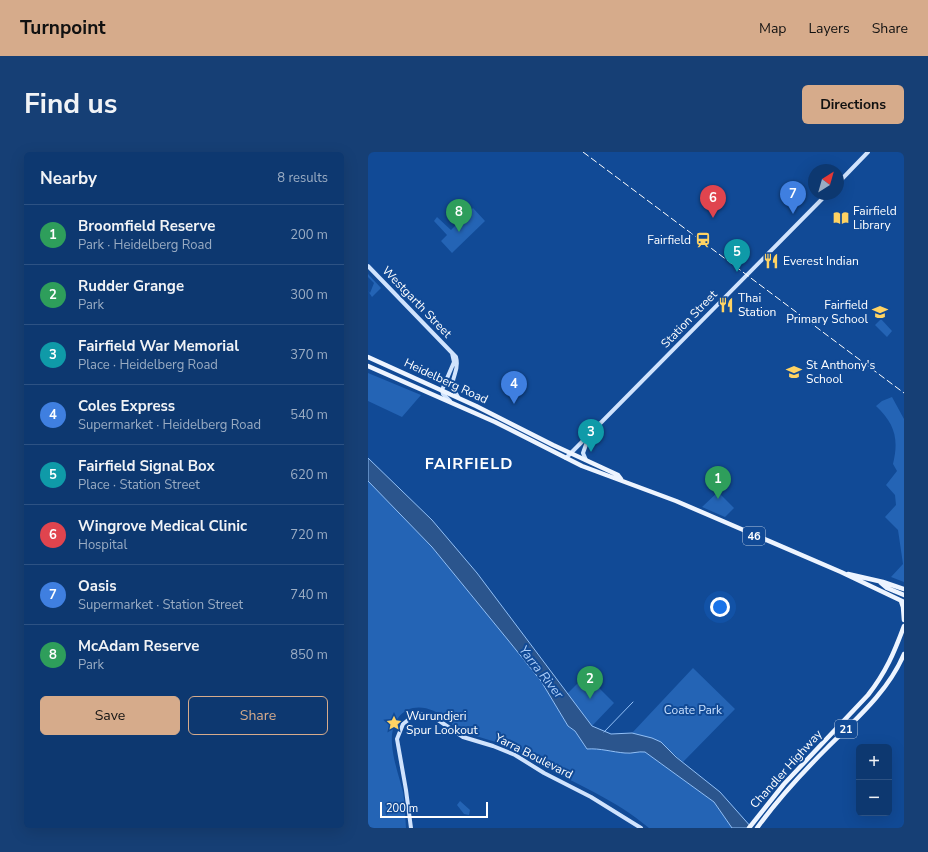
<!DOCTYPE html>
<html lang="en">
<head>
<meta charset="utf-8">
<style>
  :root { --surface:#0d3870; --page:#163f75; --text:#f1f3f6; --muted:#9aacc3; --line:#2d5283; --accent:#d6ab8b }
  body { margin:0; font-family:"Nunito Sans",sans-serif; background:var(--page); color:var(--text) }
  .controls { position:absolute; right:12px; bottom:12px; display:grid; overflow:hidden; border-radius:6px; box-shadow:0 4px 16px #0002 }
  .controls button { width:36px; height:36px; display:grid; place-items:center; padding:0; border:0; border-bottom:1px solid var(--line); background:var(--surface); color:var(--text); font:20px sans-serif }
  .compass { position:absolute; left:440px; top:12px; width:36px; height:36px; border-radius:50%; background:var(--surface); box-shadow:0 4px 16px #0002; rotate:37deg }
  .scale { position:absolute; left:12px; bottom:10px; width:108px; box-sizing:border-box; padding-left:4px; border:2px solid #fff; border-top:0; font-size:11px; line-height:14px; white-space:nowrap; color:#fff; -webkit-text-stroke:3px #114a96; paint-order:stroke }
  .you { position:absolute; left:352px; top:455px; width:14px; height:14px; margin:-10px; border:3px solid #fff; border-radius:50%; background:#1a73e8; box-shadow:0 0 0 6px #1a73e833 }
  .badge { display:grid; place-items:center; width:26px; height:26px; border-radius:50%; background:var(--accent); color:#fff; font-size:13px; font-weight:700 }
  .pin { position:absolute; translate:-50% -33px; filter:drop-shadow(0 1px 2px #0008) }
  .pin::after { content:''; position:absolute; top:21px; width:14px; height:12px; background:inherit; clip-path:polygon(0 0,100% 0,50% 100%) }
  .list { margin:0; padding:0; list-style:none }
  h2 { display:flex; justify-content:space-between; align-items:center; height:52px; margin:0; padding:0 16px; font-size:17px }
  h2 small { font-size:13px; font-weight:400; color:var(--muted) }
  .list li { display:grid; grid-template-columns:26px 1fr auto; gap:12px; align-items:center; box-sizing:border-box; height:60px; padding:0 16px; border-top:1px solid var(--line) }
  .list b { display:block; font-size:15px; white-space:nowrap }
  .list p { margin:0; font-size:13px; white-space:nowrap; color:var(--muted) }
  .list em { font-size:13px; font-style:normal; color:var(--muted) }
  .actions { display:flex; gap:8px; padding:12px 16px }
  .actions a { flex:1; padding:9px 0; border:1px solid var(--accent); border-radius:6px; text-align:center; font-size:14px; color:var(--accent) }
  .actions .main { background:var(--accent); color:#111 }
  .map { position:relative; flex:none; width:536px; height:676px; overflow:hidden; border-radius:6px }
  header { display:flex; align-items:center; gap:24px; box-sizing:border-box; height:56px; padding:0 20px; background:var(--accent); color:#111 }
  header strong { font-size:19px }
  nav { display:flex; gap:22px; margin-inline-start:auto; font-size:14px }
  .intro { display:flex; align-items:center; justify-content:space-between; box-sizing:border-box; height:96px; padding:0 24px }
  h1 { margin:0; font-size:28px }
  .button { padding:10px 18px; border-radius:6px; background:var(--accent); color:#111; font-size:14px; font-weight:700 }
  main { display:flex; gap:24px; padding:0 24px }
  aside { flex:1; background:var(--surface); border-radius:6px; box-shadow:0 4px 16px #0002 }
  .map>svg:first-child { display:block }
</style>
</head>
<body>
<header>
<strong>Turnpoint</strong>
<nav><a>Map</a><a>Layers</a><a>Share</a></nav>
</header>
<div class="intro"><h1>Find us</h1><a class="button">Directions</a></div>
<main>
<aside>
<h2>Nearby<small>8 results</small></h2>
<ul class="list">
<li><span class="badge" style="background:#2e9e5b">1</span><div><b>Broomfield Reserve</b><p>Park · Heidelberg Road</p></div><em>200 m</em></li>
<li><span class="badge" style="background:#2e9e5b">2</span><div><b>Rudder Grange</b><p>Park</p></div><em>300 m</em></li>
<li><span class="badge" style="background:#0f9aa8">3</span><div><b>Fairfield War Memorial</b><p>Place · Heidelberg Road</p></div><em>370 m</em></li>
<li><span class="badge" style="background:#3f7fe0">4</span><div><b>Coles Express</b><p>Supermarket · Heidelberg Road</p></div><em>540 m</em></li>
<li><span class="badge" style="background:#0f9aa8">5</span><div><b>Fairfield Signal Box</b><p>Place · Station Street</p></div><em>620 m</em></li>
<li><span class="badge" style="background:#e0444e">6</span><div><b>Wingrove Medical Clinic</b><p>Hospital</p></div><em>720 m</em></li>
<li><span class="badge" style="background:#3f7fe0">7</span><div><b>Oasis</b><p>Supermarket · Station Street</p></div><em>740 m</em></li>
<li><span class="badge" style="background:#2e9e5b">8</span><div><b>McAdam Reserve</b><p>Park</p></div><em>850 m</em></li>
</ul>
<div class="actions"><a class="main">Save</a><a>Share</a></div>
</aside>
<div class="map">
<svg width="536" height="676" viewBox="0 0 536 676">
  <rect width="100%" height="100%" fill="#114a96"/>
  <!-- green -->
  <path fill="#2464b5" d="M105,56L117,69L84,101L73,89L79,83L66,69L69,65L83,78Z
    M0,122L13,136L4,145L0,139L2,141L6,131L0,125Z
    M513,167L524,179L519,185L507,173Z
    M0,221L53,243L34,265L0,249Z
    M524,245L536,267V430L523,425L535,412L530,378L517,365L528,353L527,343L518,333L529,319L525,312C531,287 527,272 508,254L514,249Z
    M0,329L64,395L140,488L173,529L200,574L207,579L219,597C232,596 244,600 257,601C264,602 270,599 277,600L346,650L364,676H281C248,648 207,631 168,611C148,590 116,590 91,577C82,572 75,563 66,559C40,548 22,565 24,592C25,608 31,624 35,640C37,651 37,664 38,676H0Z
    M350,340L366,356L357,365L334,355Z
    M325,516L367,557L315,610C295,593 291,587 264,581Z
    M218,523L246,551L224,574L199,542Z
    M92,649L102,658L101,663L96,662L89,653Z"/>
  <!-- water -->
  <path fill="#2b558d" stroke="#92c0f7" d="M0,306L64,368L109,421L224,574L243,582L264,581L284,586L293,590L308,605L352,640L384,676H364L346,650L277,600C270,599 264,602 257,601C244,600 232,596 219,597L207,579L200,574L173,529L140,488L64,395L0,329Z"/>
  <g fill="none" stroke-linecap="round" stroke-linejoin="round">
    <!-- stream -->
    <path stroke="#92c0f7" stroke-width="1" d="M236,580L265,550"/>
    <!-- secondary -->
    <path stroke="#d0e3fd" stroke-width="4" d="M470,31L500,0
      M0,114L88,205C93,223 77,226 90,245
      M82,249L75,242L74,238L86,210L84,201
      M198,306L459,42
      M218,308L215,301L220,287
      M43,676L38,638L29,587L35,572L44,565L53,562L67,566L95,585L125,594L147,603L176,621L223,645L273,676"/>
    <!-- primary -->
    <path stroke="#edf4ff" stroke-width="4.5" d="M0,205L108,254L185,293L250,323L253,327
      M0,214L127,270L214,314L308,349L473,420L536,450
      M480,422L515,430L536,437
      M512,430L519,436L536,443
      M533,449L535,455L536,468
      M381,676L416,632L500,543C518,520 526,501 536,474
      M389,676C410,647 434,621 459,596C487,568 520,540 536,502"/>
    <!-- rail -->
    <path stroke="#fff" stroke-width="1" stroke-dasharray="7 3" stroke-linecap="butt" d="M215,0L536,241"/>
  </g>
  <!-- icons -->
  <defs>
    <symbol id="library-bare" viewBox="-9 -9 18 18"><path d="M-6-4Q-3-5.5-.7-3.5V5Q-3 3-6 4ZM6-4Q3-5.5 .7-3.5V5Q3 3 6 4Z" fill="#ffd363" stroke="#114a96" stroke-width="2.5" paint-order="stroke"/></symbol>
    <symbol id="station-bare" viewBox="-9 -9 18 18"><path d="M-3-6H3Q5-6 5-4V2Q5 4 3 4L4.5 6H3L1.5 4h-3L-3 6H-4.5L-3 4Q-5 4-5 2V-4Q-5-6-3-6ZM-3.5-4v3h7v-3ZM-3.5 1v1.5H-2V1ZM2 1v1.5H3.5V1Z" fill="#ffd363" stroke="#114a96" stroke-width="2.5" paint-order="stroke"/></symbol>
    <symbol id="restaurant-bare" viewBox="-9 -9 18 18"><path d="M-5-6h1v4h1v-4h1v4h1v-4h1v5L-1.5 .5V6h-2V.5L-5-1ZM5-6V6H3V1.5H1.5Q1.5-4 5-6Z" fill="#ffd363" stroke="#114a96" stroke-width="2.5" paint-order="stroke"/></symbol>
    <symbol id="school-bare" viewBox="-9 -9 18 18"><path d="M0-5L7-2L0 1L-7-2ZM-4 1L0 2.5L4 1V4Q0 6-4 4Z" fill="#ffd363" stroke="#114a96" stroke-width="2.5" paint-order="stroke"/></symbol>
    <symbol id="sight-bare" viewBox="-9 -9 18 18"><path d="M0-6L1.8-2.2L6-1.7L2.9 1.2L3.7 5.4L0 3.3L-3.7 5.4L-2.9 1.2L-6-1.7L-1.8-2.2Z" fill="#ffd363" stroke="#114a96" stroke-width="2.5" paint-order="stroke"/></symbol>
  </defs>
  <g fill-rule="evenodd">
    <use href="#library-bare" x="462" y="55" width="22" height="22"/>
    <use href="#station-bare" x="324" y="77" width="22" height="22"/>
    <use href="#restaurant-bare" x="392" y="98" width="22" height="22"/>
    <use href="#restaurant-bare" x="347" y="142" width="22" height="22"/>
    <use href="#school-bare" x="501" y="149" width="22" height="22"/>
    <use href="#school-bare" x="415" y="209" width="22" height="22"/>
    <use href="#sight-bare" x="15" y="560" width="22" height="22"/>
  </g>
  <g text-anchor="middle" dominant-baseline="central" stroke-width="4" stroke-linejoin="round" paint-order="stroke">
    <!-- shield labels -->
    <g fill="#114a96" stroke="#b8c9e0" stroke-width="1">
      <rect x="375" y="375" width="22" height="18" rx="3"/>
      <rect x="467" y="568" width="22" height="18" rx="3"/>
    </g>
    <g font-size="11" font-weight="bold" fill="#fff">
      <text x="386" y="384">46</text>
      <text x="478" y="577">21</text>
    </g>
    <!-- poi labels -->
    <g font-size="12" fill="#fff" stroke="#114a96" text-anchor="start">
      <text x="485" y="59">Fairfield<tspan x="485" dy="14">Library</tspan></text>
      <text x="323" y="88" text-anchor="end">Fairfield</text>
      <text x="415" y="109">Everest Indian</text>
      <text x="370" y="146">Thai<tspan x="370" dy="14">Station</tspan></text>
      <text x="500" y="153" text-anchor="end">Fairfield<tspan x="500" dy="14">Primary School</tspan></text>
      <text x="438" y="213">St Anthony's<tspan x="438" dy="14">School</tspan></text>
      <text x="38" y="564">Wurundjeri<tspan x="38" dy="14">Spur Lookout</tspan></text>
    </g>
    <!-- street labels -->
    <g font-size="12" fill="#fff" stroke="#114a96">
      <text transform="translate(49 150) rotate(46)">Westgarth Street</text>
      <text transform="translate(321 167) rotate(-46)">Station Street</text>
      <text transform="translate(78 229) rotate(25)">Heidelberg Road</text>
      <text transform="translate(166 604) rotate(27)">Yarra Boulevard</text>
      <text transform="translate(418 617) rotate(-48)">Chandler Highway</text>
    </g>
    <!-- park labels -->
    <g font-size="12" fill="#c8e0fe" stroke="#114a96">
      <text x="325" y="558">Coate Park</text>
    </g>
    <!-- water labels -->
    <g font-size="13" font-style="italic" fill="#adcffa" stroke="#114a96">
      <text transform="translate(173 520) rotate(52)">Yarra River</text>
    </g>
    <!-- district labels -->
    <g font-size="16" font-weight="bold" letter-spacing="1" fill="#fff" stroke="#114a96">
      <text x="101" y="312">FAIRFIELD</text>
    </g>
  </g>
</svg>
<div class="controls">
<button>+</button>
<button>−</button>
</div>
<svg class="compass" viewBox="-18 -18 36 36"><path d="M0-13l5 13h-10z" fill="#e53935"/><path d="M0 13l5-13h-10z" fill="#9aacc3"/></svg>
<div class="scale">200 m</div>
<div class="you"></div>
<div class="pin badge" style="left:350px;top:347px;background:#2e9e5b">1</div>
<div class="pin badge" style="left:222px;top:547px;background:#2e9e5b">2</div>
<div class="pin badge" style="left:223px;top:300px;background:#0f9aa8">3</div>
<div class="pin badge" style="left:146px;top:252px;background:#3f7fe0">4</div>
<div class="pin badge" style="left:369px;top:120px;background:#0f9aa8">5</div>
<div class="pin badge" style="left:345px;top:66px;background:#e0444e">6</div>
<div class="pin badge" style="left:425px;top:62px;background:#3f7fe0">7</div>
<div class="pin badge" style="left:91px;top:80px;background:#2e9e5b">8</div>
</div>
</main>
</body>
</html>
